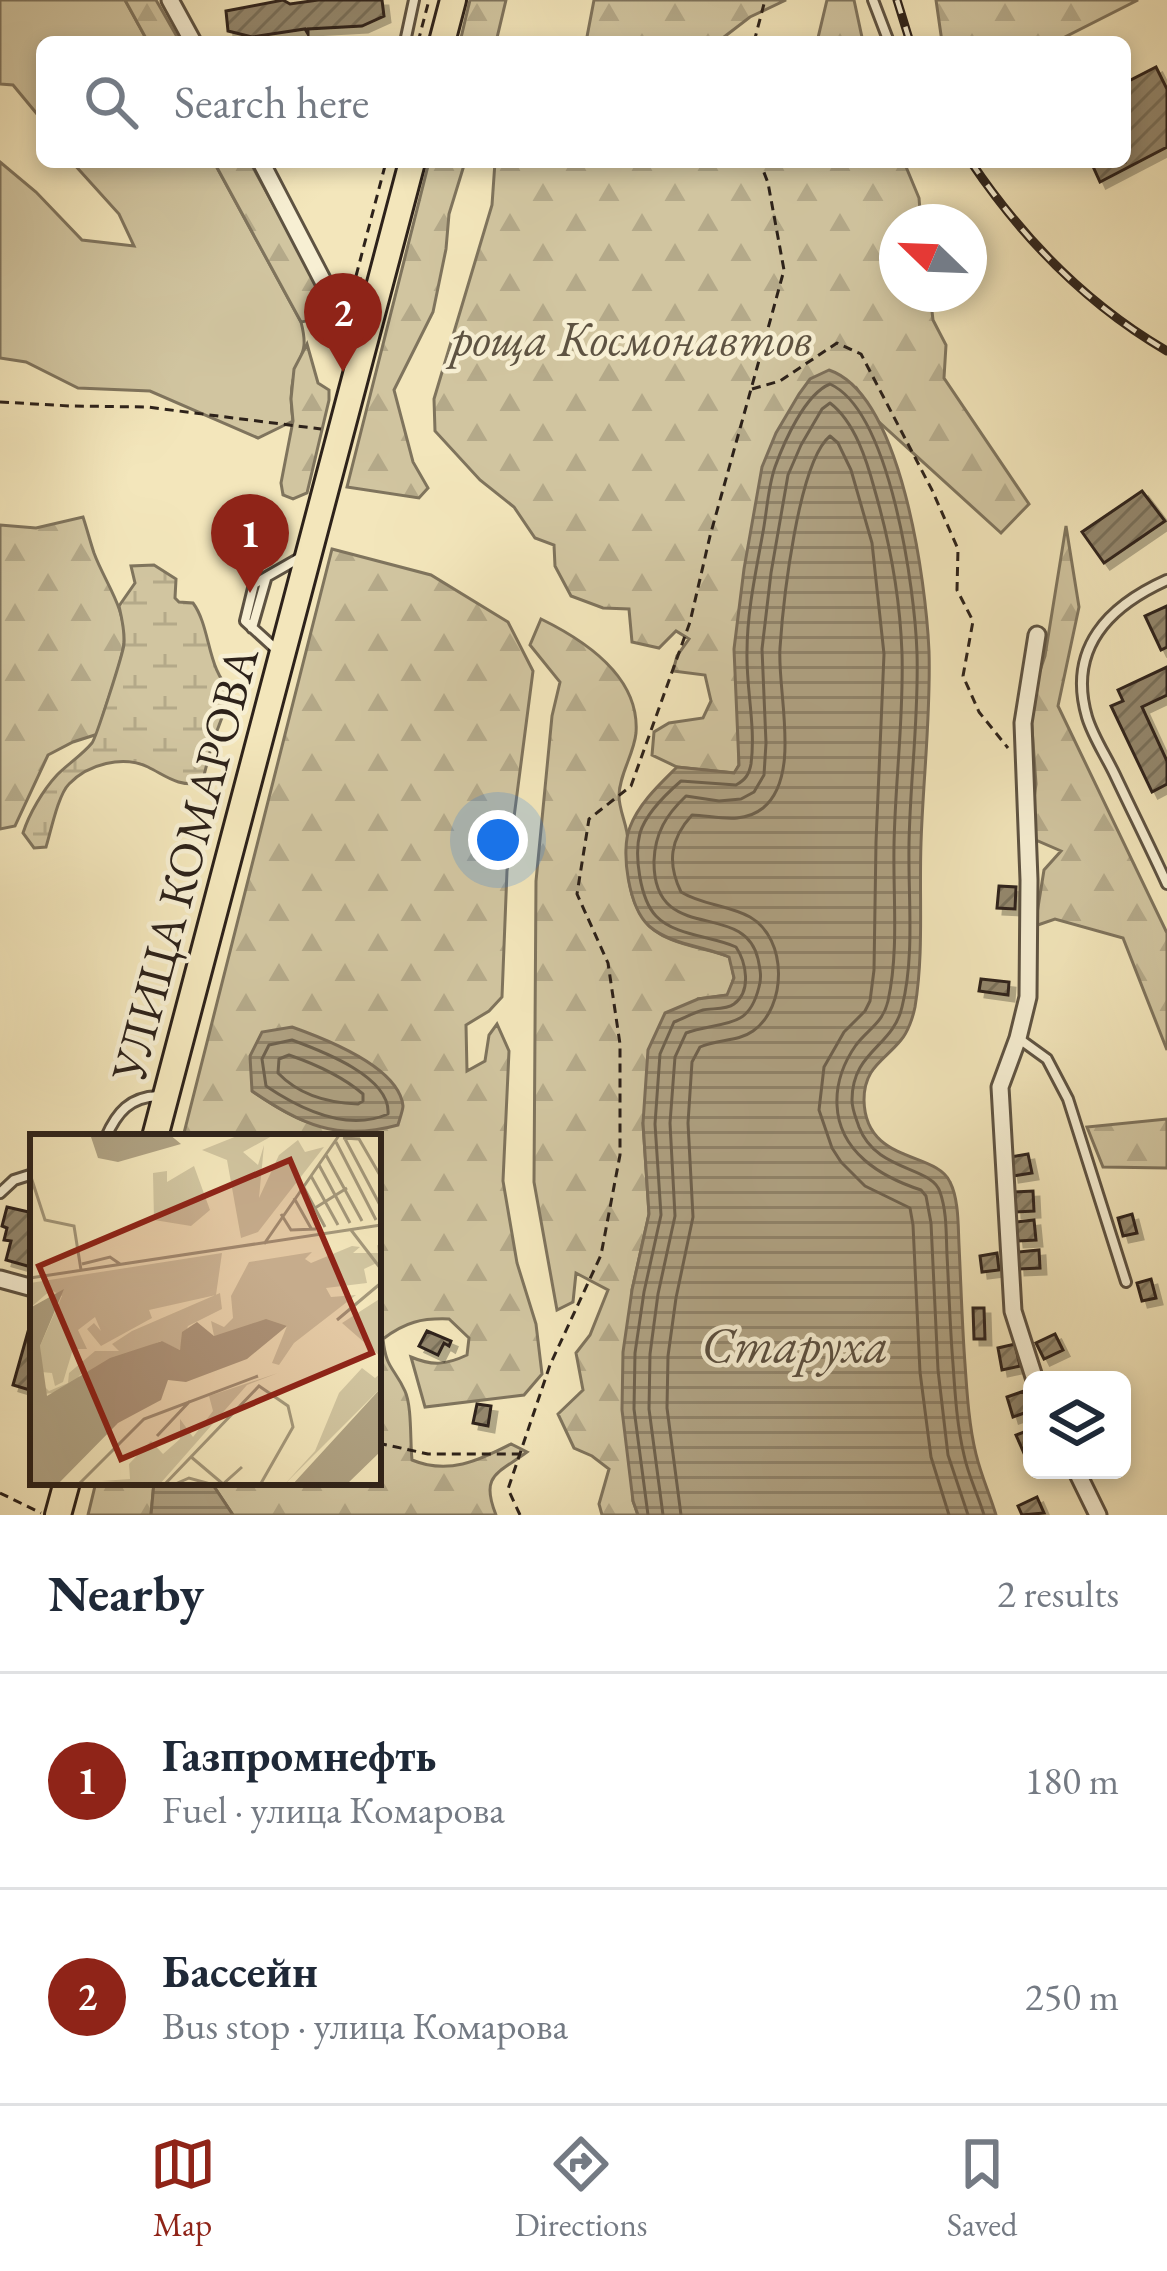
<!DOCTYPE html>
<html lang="en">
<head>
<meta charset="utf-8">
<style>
  :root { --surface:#fff; --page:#f2f2f3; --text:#1f2937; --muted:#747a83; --line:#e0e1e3; --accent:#8f2418 }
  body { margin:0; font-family:"EB Garamond",serif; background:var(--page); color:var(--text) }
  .controls { position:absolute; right:36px; bottom:36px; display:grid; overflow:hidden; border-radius:18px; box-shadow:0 6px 18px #0003 }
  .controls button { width:108px; height:108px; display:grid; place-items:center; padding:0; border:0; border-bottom:3px solid var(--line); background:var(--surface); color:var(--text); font:60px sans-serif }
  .compass { position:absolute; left:879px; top:204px; width:108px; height:108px; border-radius:50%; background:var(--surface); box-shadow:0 6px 18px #0003; rotate:293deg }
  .you { position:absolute; left:498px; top:840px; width:42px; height:42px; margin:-30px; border:9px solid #fff; border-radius:50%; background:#1a73e8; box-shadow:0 0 0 18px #1a73e833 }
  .badge { display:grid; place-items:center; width:78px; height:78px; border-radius:50%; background:var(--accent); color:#fff; font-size:39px; font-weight:700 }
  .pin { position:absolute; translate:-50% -99px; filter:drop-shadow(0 3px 6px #0008) }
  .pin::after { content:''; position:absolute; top:63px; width:42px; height:36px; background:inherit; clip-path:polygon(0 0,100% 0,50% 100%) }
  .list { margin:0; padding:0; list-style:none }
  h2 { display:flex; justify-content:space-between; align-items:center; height:156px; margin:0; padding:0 48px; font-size:51px }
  h2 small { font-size:39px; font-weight:400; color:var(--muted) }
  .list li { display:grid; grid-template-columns:78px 1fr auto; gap:36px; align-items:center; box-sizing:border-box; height:216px; padding:0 48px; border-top:3px solid var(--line) }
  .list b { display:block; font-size:45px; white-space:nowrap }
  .list p { margin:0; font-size:39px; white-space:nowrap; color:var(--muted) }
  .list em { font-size:39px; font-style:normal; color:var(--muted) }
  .icon { flex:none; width:66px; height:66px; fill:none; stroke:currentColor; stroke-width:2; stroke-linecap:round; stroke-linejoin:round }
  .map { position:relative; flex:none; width:1167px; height:1515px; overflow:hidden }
  .search { position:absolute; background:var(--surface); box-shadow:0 6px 18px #0003; left:36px; right:36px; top:36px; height:132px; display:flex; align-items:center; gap:30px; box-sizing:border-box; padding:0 42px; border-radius:18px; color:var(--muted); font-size:45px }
  .sheet { height:588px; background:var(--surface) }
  nav { display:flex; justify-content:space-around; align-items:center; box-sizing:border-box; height:168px; border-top:3px solid var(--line); background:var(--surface); font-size:33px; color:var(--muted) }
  nav a { display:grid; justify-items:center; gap:6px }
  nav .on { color:var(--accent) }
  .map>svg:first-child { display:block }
</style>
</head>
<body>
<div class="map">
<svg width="1167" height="1515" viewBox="0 0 1167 1515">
  <defs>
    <pattern id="forest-firs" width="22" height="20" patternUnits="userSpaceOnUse" patternTransform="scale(3)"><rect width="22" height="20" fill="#d1c5a0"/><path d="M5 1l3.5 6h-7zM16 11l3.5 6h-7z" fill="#b4a989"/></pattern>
    <pattern id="wetland-marsh" width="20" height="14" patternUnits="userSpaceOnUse" patternTransform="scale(3)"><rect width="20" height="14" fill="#d1c5a0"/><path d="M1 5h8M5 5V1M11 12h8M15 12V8" fill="none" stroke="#b4a989"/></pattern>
    <pattern id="water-rules" width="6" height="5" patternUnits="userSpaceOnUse" patternTransform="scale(3)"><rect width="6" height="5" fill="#b0a384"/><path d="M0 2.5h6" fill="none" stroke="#90846b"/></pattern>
    <pattern id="building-hatch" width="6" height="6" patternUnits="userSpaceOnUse" patternTransform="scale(3)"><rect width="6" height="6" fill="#94886e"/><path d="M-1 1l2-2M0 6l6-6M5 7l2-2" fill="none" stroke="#796f5a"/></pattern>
    <filter id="shadow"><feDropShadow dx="6" dy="6" stdDeviation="0" flood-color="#0004"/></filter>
  </defs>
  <rect width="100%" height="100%" fill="#f3e6bb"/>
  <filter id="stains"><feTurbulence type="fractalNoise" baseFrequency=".00167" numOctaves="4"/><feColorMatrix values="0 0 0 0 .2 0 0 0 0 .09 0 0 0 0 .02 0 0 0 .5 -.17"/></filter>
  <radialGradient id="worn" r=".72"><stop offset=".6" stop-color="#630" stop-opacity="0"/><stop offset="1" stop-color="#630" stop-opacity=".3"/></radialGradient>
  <!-- green -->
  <path fill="#d1c5a0" stroke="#7f745d" stroke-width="3" d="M0,0H125L148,42H42V120L13,85L0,84Z
    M0,162L36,192L82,240L134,246L119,214L72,162H214L301,322C309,353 300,352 293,380C290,393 291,407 293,421L258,438L150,391L78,388L26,362L0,358Z"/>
  <!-- forest -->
  <path fill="url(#forest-firs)" stroke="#7f745d" stroke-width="3" fill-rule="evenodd" d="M125,0H156L180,42H148Z
    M470,0H506L496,42H460Z
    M594,0H786L750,17L724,37L722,42H586Z
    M827,0H854L863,42H817Z
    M936,0H1138L1055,42H942Z
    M214,162H250L324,297C322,312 317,320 301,322Z
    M429,162H465L449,214L446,249L433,312L394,390L413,462L428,488L419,498L347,487Z
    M495,162H904L919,198L921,222H897V294H930L933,320L946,345L944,378L1029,504L1001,533L878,421L857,389L739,744V765L735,773L677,767L652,755L654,732L669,723L703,718L711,701L705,675L673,671L677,656L689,639L676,631L659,648L632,642L629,609L603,608L571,596L555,566L554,545L535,538L514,507L480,480L435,431L434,399L492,205Z
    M307,344L318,383L329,390V400L307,493L293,499L283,495L281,483L293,421L291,399L294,369Z
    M83,517C87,529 90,541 94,553C105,583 127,609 124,643C121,670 104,705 98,734L73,742L48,755L15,826L0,829V525L36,528Z
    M1066,526L1079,607L1058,706L1167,933V1050L1123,938L1055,919L1035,926L1044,870L1061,851L1029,837L1036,784L1030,700L1045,656Z
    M332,549L431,575L508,622L533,671L507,871L502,997L489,1011L466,1025L467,1071L485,1061L489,1035L497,1024L509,1051L503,1181L517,1263L536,1324L542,1374L524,1395L425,1407L411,1357C432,1366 446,1365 467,1355L469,1338L449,1319C422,1318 405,1322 383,1339C386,1369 394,1367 405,1391C412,1406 410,1441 412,1460C448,1475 478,1461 511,1444L527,1452C497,1474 480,1475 496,1515H233L211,1482H378V1137H183ZM252,1091L375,1131C317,1129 300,1124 252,1091Z
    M541,619C586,641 640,678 636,733C634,754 619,775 619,796C619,811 628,826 628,842C627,870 627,897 645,921C663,945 704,947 730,957L734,978L728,995L698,999L643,1123L649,1214L632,1290L633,1501L638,1515H602L599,1504L609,1469L592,1456L574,1448L558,1414L583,1390L576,1353L590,1335L608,1290L576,1273L573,1302L557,1310L534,1182L536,881L552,716L560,682L530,645Z
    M1167,1119V1168L1103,1167L1087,1127Z
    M96,1482H154L151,1515H88Z"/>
  <!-- wetland -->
  <path fill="url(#wetland-marsh)" stroke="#7f745d" stroke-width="3" d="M154,565L176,579L175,598L179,602L193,603C211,627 207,672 232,691L212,744L202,783C178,787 168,777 148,767C123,755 88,764 69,784C58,795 51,831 46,847L34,848L23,833C29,814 43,790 57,775C68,764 82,755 92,743C96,738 123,654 124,644C125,631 122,619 119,606L135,583L131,566Z"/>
  <!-- water -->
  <path fill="url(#water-rules)" stroke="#7c6f5a" stroke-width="3" d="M829,370C902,395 926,583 929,651C931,714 923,780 921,843C919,897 924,953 915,1007C913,1017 908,1032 901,1040C884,1061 864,1067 864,1100C865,1164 936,1151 950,1182C959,1200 958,1226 959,1245C961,1285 962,1324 965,1364C967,1393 969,1426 976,1454C981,1475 990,1495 996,1515H638L633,1501L622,1410L623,1352L632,1290L649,1214L643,1123L648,1050L665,1013L698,999L727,995L734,978L729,957C704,946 671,945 649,926C629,908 620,851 630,827C639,803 660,784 677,767L734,773L739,765L734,649L744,569L762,467L776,433L799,394L810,379Z
    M292,1027C323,1038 399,1067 403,1106C403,1110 399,1121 398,1125C337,1142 301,1124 252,1091L250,1056L262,1032Z
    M154,1482H211L233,1515H151Z"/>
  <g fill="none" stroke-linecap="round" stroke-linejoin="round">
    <!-- shore -->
    <path stroke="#6e624f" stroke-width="3" d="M292,1040C322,1051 391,1077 388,1114C347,1132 300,1109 266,1086L262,1059L269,1045Z
      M289,1055C315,1064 342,1076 363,1094V1101L358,1104C328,1103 299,1095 278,1073L279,1059Z
      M648,1515L634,1409L635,1353L644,1292L661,1215L655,1124L660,1054L674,1022C684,1018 693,1013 703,1010C712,1008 726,1010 734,1004C752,991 746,962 736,947C712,936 675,936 656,916C640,899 634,855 640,833C646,813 666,794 681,781L736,785C745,780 749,775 751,764C756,727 746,688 747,652C747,612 756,571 763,532C767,511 768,487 775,467C784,442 805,394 830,384C891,412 915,591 917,653C919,716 910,781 909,844C908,897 915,956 902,1007C893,1047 852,1051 852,1100C852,1110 856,1118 859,1127C876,1172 932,1166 940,1192C947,1212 946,1234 947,1255C949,1291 950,1328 953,1364C955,1393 957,1426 964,1455C968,1475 978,1495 984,1515
      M663,1515L649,1409L650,1354L658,1294L675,1216L670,1123L675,1057L686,1033C703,1026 727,1026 740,1018C751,1012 756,999 759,987C762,977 760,969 758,959C744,898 653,947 654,861C655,833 666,815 686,796L719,801L741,799L754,792L764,775L766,743L762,649L771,573L788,475L801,445L822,409L830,403C855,422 867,461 875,491C890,543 900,598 902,653C904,717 895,782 894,846C893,897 899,951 888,1001C883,1023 868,1029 856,1045C844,1062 836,1083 837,1105C839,1152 881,1177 921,1190L926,1196L931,1223L938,1370L948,1455L968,1515
      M681,1515L667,1408L668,1356L676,1298L693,1217L688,1123L692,1062L700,1047C717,1039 738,1042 753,1031C787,1007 788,939 750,917C728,905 702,905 681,892C667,863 670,839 692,815C716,816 742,825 763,808C802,776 777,692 780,648C783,603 798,462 830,436L838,443L851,470L872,543L884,654L876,842L874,970L870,1001L865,1011L844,1032L824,1067L819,1110L832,1148L841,1162L865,1186L910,1208L913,1225L920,1372L931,1457L949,1515"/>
  </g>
  <!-- building -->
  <path fill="url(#building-hatch)" stroke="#2d221a" stroke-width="3" filter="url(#shadow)" d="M283,0L290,4L318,0H382L384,16L362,26L308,29V34L305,29L252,37L228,31L226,11Z
    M1156,67L1167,89V147L1100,182L1091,162H1125V83Z
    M1142,491L1165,521L1104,563L1082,532Z
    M1167,606V647L1161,650L1145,616Z
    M1167,667V695L1142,707L1167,761V784L1152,792L1111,706L1123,701L1118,690Z
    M999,886L1016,887L1015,909L997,908Z
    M981,979L1009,982L1008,995L979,991Z
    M1028,1154L1032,1173L1013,1176L1010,1157Z
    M1033,1191L1034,1211L1016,1212L1015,1192Z
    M7,1207L33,1213L31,1267L6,1260L11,1241L4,1240L7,1228L2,1226Z
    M1132,1214L1137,1233L1123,1236L1118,1218Z
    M1034,1220L1036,1240L1018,1241L1016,1222Z
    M1039,1250L1040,1268L1019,1269L1018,1252Z
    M997,1253L999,1270L982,1272L980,1256Z
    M1151,1279L1156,1298L1142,1301L1137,1283Z
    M973,1308H984L985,1339H974Z
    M33,1314V1391L13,1385Z
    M427,1331L451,1341L449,1346L444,1343L438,1355L419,1346Z
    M1055,1334L1063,1350L1044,1359L1036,1343Z
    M1015,1344L1020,1366L1002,1370L998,1348Z
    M1024,1391L1030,1411L1013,1417L1007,1397Z
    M477,1404L491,1406L488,1426L473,1423Z
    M1032,1429V1458L1027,1460L1016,1435Z
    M1037,1497L1044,1513L1022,1515L1018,1506Z"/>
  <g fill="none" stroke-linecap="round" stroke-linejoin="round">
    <defs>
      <path id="service" d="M873,0L889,42
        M405,42L414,0
        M1167,580C1109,606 1067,648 1087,717C1093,737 1106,756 1115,775C1132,811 1150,847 1167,884
        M252,628L266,579
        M279,652L245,621L254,584L303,556
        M1018,1038L1047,1059L1068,1099L1126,1282
        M106,1137C117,1112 130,1097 158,1096
        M0,1193L14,1180L33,1174"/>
      <path id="minor" d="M170,0L193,42
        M261,162L325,285L343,304L372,316
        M0,1279L33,1288
        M1035,1380L1013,1311L1000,1087L1018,1038L1028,997L1029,880L1023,723L1037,635
        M1076,1470L1098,1515"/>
      <path id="primary" d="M442,42L453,0
        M155,1137L412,162
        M58,1515L67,1482"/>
    </defs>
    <!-- service casing -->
    <use href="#service" stroke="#5e5342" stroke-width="14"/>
    <!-- minor casing -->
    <use href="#minor" stroke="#5e5342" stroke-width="21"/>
    <!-- primary casing -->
    <use href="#primary" stroke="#2d221a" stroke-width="30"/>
    <!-- path -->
    <path stroke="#2d221a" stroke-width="3" stroke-dasharray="9 6" stroke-linecap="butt" d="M418,42L429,0
      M754,42L765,0
      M356,276L386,162
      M345,286L349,285L355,279H362
      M752,389L780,381L837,343L861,354L932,490L958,549L957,590L973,621L963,676L979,712L1008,748
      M0,402L71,406L147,407L321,429
      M378,1443L428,1454H519
      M0,1493L41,1513
      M520,1515L508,1489L550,1365L601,1255L620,1155V1044L608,963L577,894L589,819L631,786L690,622L710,536L772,314L784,270L768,183L760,162"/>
    <!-- service -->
    <use href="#service" stroke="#f7efd3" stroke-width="8"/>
    <!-- minor -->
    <use href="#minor" stroke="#f7efd3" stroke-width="15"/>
    <!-- primary -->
    <use href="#primary" stroke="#f3e6bb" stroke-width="24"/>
    <defs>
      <path id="rail" d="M897,0L910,42
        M971,162C1023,239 1086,304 1167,351"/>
    </defs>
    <!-- rail casing -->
    <use href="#rail" stroke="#2d221a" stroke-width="9"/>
    <!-- rail -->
    <use href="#rail" stroke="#f7efd3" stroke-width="4.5" stroke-dasharray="14" stroke-linecap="butt"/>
  </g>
  <g text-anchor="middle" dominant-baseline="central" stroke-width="9" stroke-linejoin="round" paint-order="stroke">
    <!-- park labels -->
    <g font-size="48" font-style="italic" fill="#5e5342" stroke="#f7efd3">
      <text x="632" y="338">роща Космонавтов</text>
    </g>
    <!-- street labels -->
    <g font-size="48" fill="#2d221a" stroke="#f7efd3">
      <text transform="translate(184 864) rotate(-75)">УЛИЦА КОМАРОВА</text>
    </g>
    <!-- water labels -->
    <g font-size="51" font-style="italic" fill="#5b4f3f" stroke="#f7efd3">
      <text x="795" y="1344">Старуха</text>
    </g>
  </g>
  <!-- overview -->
  <g transform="translate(30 1134)">
    <rect width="351" height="351" fill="#f3e6bb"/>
    <path d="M212,0L242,2L213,18L228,31L234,11L229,64L249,21L268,6L275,18L294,13L228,98L211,104L197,26L172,16Z" fill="#d1c5a0"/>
    <path d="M164,32L180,76L161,92L124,86L123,39L137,37V48ZM347,111L351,112V127L334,135L337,149L296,154L301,163L326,161L264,209L249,231L242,229L257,192L184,202L181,187L194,193L203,184L201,162L219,128L282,118L275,125L281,129L322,112L330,113L323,119H348ZM192,119L186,161L119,176L122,184L71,212L57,195L64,189L71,197L65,183L48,196L57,215H43L33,248L25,252L22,239L11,238L10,212L32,162L21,156L0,174V149ZM190,159L192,175L158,192L150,216L131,207L50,241L37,257L14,260L13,251L19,257L38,249L39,239L65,217H89L82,210L102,197ZM351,164V223L312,189ZM332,234L345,244L351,239V254L254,351L285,317L309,259ZM248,239L217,251L129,351L72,347L100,345L99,330L121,307L133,320L150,305V285L163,303L183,277L179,262Z" fill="#d1c5a0"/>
    <path d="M60,0H139L151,10L88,28L68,24ZM34,155L10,212L17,262L80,224L132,207L150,216L152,198L167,188L184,202L236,185L257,192L217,225L156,248L138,246L131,266L88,289L27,351H0V174ZM351,254V317L316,351H262Z" fill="#b0a384"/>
    <path fill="none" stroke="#a4987b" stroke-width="3" d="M314,3L351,73M313,4L329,5L351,43M306,8L346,86M296,21L332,87M289,31L320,89M0,40L15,86L44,92L51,136M281,42L308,91M273,52L295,93M264,64L282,96M285,74L317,54M251,80L261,96L286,95M321,96L351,135M234,110L310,0M52,130L80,123L90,130M0,144L351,91M307,186L351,149M127,302L160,267M160,322L193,350L212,333M48,351L114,285L228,242M134,351L229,252L258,272L263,293L230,351M143,351L159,344L184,351"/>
    <path fill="#8f2418" fill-opacity="0.15" stroke="#8f2418" stroke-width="6" d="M260,26L342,219L91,325L9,132Z"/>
    <rect width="351" height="351" fill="none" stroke="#2d221a" stroke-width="6"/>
  </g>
  <rect width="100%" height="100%" filter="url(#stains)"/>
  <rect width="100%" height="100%" fill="url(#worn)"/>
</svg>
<div class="controls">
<button><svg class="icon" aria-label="layers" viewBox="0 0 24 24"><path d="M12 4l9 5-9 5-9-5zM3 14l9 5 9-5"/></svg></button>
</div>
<svg class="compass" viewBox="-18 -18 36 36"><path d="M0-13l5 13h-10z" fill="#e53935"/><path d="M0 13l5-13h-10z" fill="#747a83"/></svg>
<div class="you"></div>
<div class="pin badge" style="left:250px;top:593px">1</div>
<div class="pin badge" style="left:343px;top:372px">2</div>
<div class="search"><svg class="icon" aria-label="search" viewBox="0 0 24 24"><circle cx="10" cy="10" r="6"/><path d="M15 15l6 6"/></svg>Search here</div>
</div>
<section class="sheet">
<h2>Nearby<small>2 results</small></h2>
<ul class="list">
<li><span class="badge">1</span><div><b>Газпромнефть</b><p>Fuel · улица Комарова</p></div><em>180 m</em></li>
<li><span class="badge">2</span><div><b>Бассейн</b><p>Bus stop · улица Комарова</p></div><em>250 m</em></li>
</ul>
</section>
<nav>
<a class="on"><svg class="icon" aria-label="map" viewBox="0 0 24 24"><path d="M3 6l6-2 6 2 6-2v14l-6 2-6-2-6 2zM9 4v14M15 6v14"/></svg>Map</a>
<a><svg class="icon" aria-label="directions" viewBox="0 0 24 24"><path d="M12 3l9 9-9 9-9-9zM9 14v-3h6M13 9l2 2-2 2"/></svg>Directions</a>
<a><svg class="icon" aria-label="saved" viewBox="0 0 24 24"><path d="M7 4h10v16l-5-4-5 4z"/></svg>Saved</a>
</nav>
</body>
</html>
